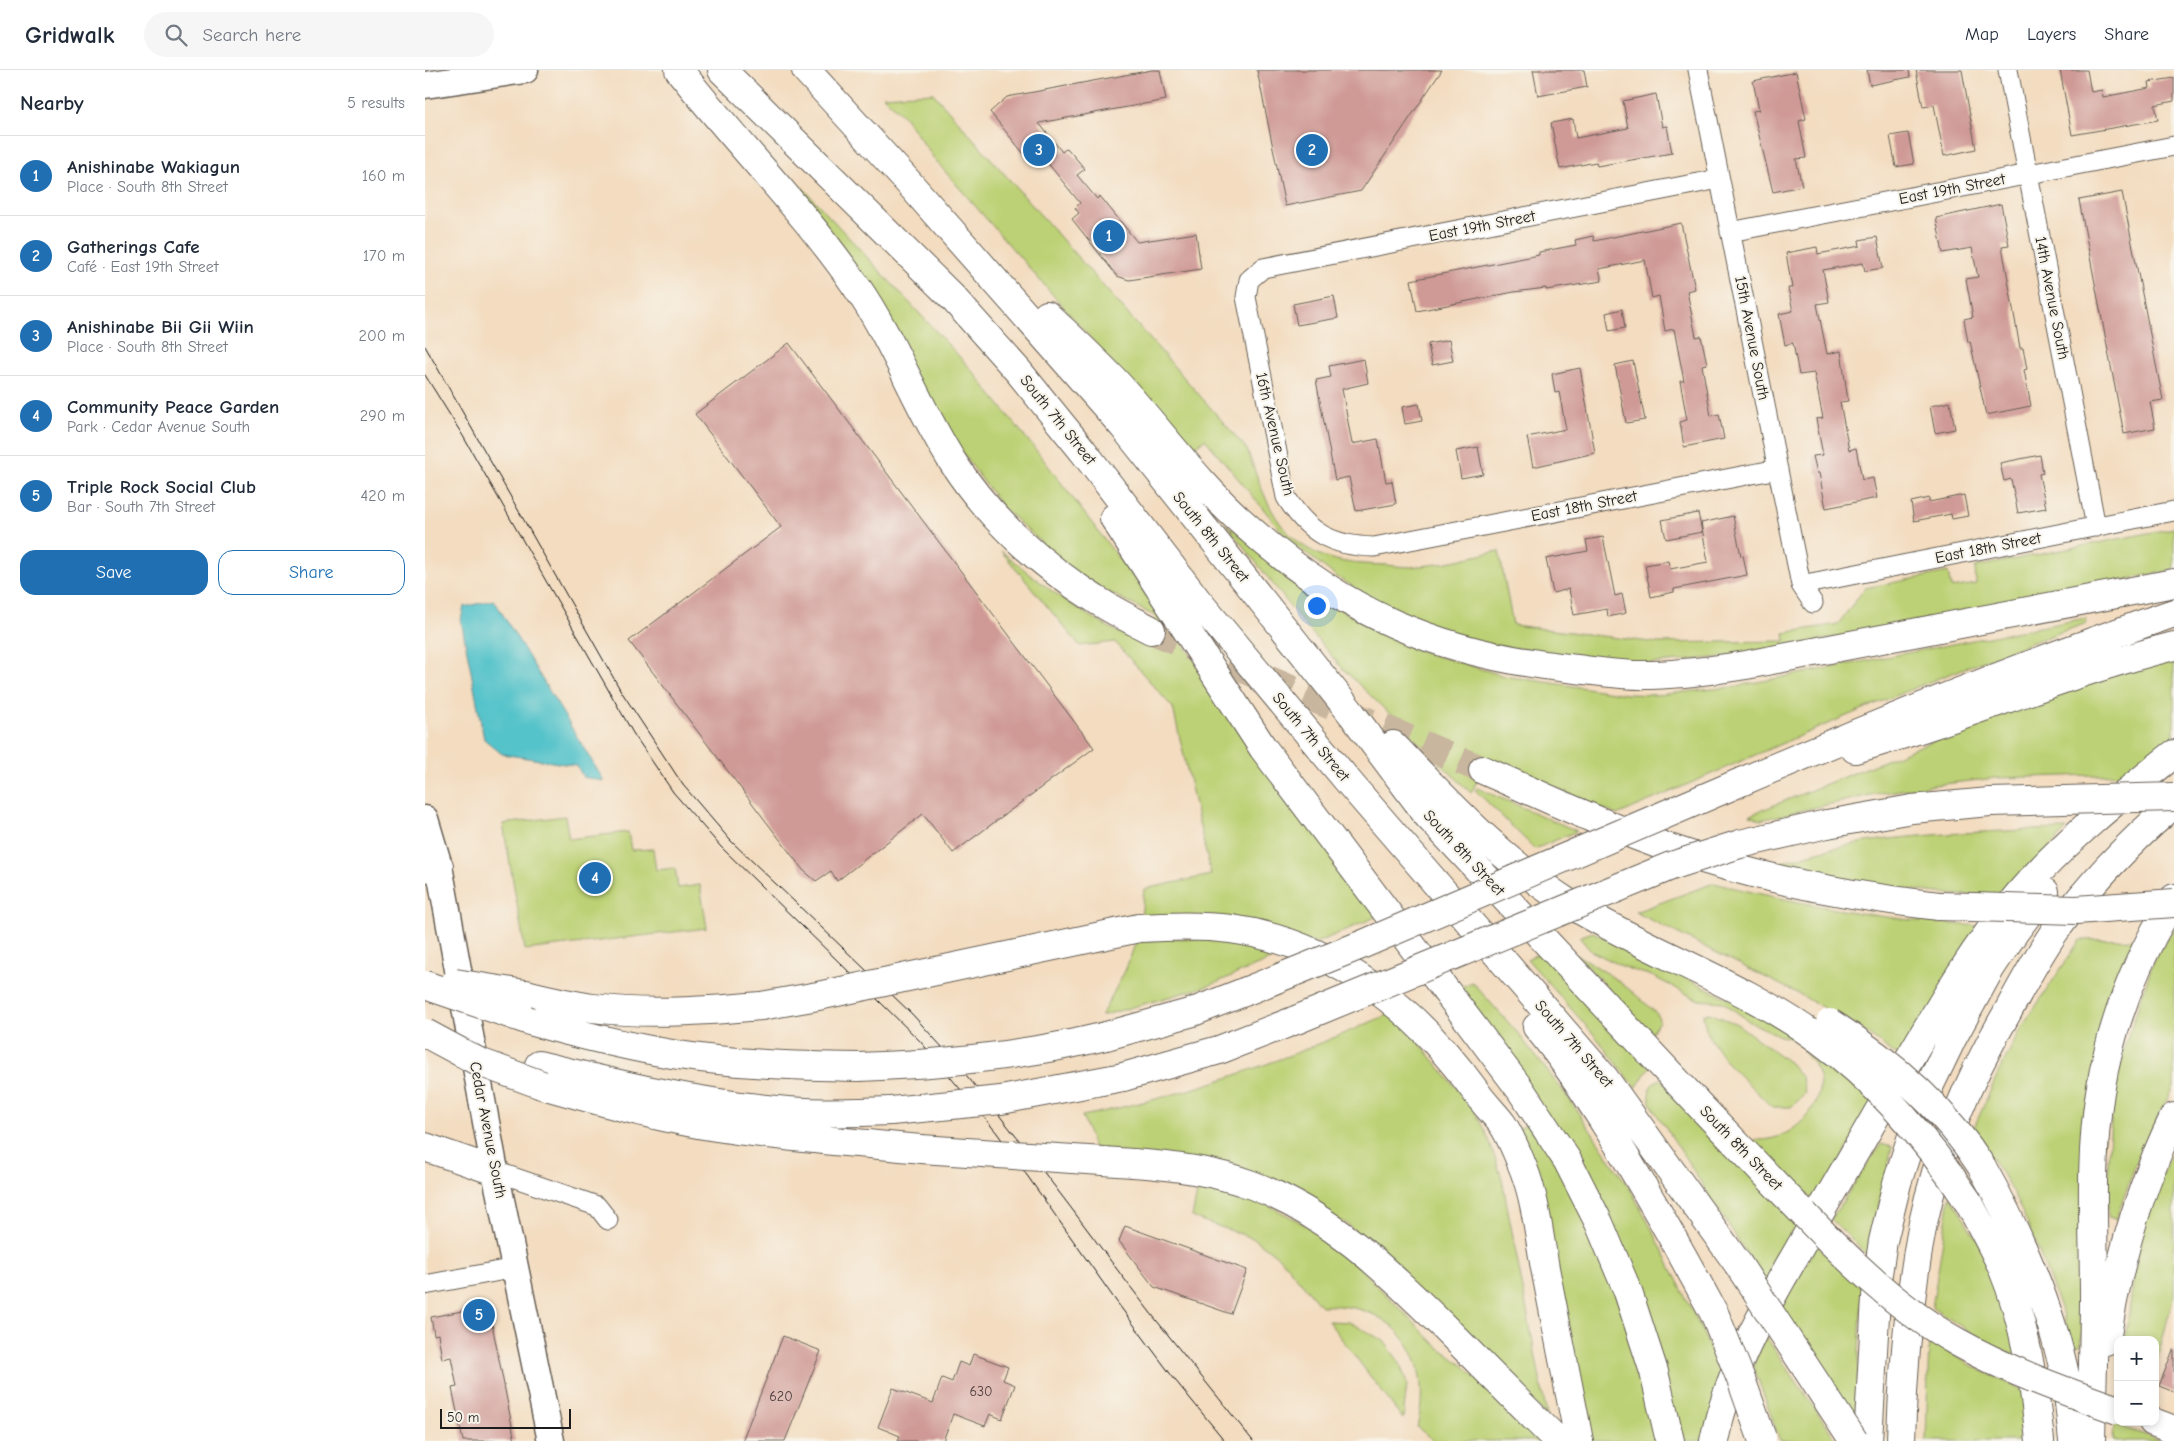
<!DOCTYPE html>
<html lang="en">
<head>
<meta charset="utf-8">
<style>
  :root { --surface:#fff; --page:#f6f6f7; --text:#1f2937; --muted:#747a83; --line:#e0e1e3; --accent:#1f6fb2 }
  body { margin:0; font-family:"Comic Neue",sans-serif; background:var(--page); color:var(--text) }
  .controls { position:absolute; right:15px; bottom:15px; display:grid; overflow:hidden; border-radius:10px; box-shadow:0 2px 8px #0003 }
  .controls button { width:45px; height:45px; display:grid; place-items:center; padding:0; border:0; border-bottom:1px solid var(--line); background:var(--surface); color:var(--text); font:25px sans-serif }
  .scale { position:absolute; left:15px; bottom:12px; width:131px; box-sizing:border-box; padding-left:5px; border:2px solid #1c1c1c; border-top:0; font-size:14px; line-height:18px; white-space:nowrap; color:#1c1c1c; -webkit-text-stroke:4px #f7f3e8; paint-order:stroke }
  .you { position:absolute; left:891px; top:535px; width:18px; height:18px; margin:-12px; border:4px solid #fff; border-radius:50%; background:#1a73e8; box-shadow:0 0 0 8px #1a73e833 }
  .badge { display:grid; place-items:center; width:32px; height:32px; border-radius:50%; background:var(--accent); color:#fff; font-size:16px; font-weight:700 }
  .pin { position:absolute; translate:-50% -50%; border:2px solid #fff; box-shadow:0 1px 5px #0006 }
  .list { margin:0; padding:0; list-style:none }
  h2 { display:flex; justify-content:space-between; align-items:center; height:65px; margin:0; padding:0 20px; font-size:21px }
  h2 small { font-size:16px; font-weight:400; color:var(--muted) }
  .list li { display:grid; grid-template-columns:32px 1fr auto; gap:15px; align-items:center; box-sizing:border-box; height:80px; padding:0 20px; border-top:1px solid var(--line) }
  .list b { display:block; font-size:19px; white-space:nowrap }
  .list p { margin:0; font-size:16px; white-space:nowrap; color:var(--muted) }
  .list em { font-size:16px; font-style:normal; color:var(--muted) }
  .actions { display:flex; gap:10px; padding:15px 20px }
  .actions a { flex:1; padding:11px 0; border:1px solid var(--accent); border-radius:15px; text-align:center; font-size:18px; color:var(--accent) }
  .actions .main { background:var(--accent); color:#fff }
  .icon { flex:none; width:28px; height:28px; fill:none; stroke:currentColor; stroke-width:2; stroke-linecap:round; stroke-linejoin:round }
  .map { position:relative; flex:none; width:1749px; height:1371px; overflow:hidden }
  header { display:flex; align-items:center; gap:30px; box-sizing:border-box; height:70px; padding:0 25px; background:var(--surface); border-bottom:1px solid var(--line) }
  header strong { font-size:24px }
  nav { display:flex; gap:28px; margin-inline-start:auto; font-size:18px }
  .search { width:350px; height:45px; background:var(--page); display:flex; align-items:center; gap:12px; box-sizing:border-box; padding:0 18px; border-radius:28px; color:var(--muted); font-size:19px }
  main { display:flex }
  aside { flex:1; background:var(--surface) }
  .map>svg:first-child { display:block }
</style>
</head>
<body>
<header>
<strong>Gridwalk</strong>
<div class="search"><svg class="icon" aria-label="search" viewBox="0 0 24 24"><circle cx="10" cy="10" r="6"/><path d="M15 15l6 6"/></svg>Search here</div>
<nav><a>Map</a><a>Layers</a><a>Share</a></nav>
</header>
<main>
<aside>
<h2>Nearby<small>5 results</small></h2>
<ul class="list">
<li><span class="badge">1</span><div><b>Anishinabe Wakiagun</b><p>Place · South 8th Street</p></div><em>160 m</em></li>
<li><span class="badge">2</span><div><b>Gatherings Cafe</b><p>Café · East 19th Street</p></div><em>170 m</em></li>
<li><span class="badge">3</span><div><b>Anishinabe Bii Gii Wiin</b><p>Place · South 8th Street</p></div><em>200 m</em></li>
<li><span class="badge">4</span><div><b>Community Peace Garden</b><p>Park · Cedar Avenue South</p></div><em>290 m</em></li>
<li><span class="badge">5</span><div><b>Triple Rock Social Club</b><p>Bar · South 7th Street</p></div><em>420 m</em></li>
</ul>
<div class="actions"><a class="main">Save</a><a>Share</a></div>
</aside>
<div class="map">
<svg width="1749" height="1371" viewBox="0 0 1749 1371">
  <rect width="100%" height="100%" fill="#f7f3e8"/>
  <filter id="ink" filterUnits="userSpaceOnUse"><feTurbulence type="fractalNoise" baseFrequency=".02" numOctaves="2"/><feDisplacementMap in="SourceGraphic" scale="10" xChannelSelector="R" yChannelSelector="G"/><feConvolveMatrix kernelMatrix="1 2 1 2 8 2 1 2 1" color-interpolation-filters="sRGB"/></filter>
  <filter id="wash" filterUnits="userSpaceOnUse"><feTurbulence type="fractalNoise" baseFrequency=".0096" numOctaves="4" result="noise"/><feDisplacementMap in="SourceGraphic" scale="20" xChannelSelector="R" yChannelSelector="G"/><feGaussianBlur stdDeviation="1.12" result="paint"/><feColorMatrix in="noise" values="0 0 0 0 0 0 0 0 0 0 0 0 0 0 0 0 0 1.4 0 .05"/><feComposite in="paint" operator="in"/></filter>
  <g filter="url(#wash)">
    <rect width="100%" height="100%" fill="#f3dcbf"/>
    <!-- green -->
    <path fill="#bcd174" stroke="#6c7648" d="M508,23L821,378C832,404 840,435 858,457C887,491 919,494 961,495C972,496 984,498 995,496C1021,494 1048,486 1074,481L1088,555L1233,573L1360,571L1359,563L1413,554L1440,518L1523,502L1526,518L1551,514L1550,497L1749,458V500L1321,585L1222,594L1057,574L965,539L912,507L865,471L780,369L764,381L510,90L479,46L458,26Z
      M377,117L545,298L618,389L734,541L953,846L891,873L716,848L719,819L786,805L748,638L690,572L655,576L576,481C621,518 666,552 720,575L731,547L652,505L577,437L539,385L369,123Z
      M801,454L905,534L969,570L1001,583L1080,606L1201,624L1231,625L1307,617L1661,548L1662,553C1502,608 1347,678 1192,745L1063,689L1046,723L917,598L880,555Z
      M1749,586V669L1703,704L1571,708L1509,715L1450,724L1335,750L1325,745L1611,629Z
      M1052,718L1152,761L1110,779L1050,720Z
      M140,746L144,769L203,762L206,780L228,779L231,800L250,798L253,818L275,815L282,858L100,880L78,754Z
      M1642,759L1580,825H1532L1441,815L1347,795C1377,786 1408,777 1440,772C1507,763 1574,761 1642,759Z
      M1289,813C1380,835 1467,852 1560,856L1477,989L1434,958L1374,924L1210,842Z
      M1749,858V1017L1734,1044L1711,1093L1691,1149L1683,1147V1089L1687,1039L1698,981L1730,887Z
      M1168,862L1326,940L1375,970L1355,966L1325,952L1298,932L1274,930L1227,906L1201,898L1166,881L1154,867Z
      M744,868L812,871L859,884L783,916L676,946L700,901L711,872Z
      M1720,869L1695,924L1656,1275L1649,1276C1631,1228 1615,1179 1593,1133C1581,1107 1564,1084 1547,1062L1574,1001L1597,957L1655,870Z
      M1119,881L1225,996L1211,1018L1171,967L1102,889Z
      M1152,885C1185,904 1205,918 1233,945L1234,951L1226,964Z
      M1047,912L1091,961L1142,1026L1205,1119L1229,1163L1279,1265L1298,1312L1282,1371H1251L1215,1231L1030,920Z
      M969,942L1048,1038L1064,1070L1077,1109L1122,1346L921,1153L670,1081L657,1046C675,1043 692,1038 710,1034C801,1013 884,979 969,942Z
      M1284,943L1312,954L1365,993L1377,1008L1380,1024L1366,1037H1347L1301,992L1282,964L1278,945Z
      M1378,980L1393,984L1449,1032L1391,1133L1328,1070C1334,1070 1339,1070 1344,1069C1371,1065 1399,1035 1394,1007C1392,997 1384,988 1378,980Z
      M1236,1009L1377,1158L1342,1216L1240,1056C1231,1044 1212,1017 1236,1009Z
      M1108,1049L1178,1179L1236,1371H1164L1091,1061Z
      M1456,1074L1467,1077L1443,1186L1406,1149Z
      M1749,1077V1224L1730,1299V1270H1700L1713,1179L1726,1132Z
      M774,1114L825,1125L906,1169L1012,1276L1040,1297L1117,1371H1009L992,1357C1010,1288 971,1231 896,1236L857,1190L830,1169L767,1147Z
      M1525,1126L1561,1184L1597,1288L1561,1272L1507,1238Z
      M1392,1175L1437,1218L1431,1351L1356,1238Z
      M903,1251L924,1252L959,1271L975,1293L982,1314L978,1349Z
      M1341,1267L1412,1371H1355L1328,1295Z
      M1504,1269L1545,1295L1601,1322L1609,1371H1501Z
      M1689,1354L1737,1371H1688Z"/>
    <!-- water -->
    <path fill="#55c3ca" stroke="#387073" d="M69,530L179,711L158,707L152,696L77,684L59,669L36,550L39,537Z"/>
    <g id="blocks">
      <!-- building -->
      <path fill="#cf9995" d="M727,0H735L741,30L614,53L637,82L642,78L660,99L652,105L672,129L675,126L712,172L771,163L776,199L704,210L692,206L647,149L654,143L650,138L655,133L613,81L603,89L565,42L582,27Z
        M832,0H1017L936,121L860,136Z
        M1108,0H1159L1162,17L1113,26Z
        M1442,0H1484L1485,7L1445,15Z
        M1491,0H1537L1551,79L1519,86L1509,35L1498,37Z
        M1635,0H1662L1666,22L1677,20L1678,27L1725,18L1724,12L1749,8V31L1730,35L1733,50L1647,65Z
        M1371,2L1381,49L1374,51L1381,88L1371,89L1377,116L1348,122L1328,41L1334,40L1328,11Z
        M1231,24L1237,57L1242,56L1247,83L1172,96L1171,92L1135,99L1126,53L1148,49L1151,68L1203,58L1198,31Z
        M1483,63L1489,94L1471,97L1465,66Z
        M1697,122L1738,330L1725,332L1730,358L1699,364L1654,130Z
        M1576,134L1584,175L1577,176L1595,278H1598L1602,299L1599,300L1606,336L1561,345L1545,271L1543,272L1539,249L1548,247L1541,209L1553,207L1547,178L1518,183L1511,148Z
        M1256,153L1270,219L1262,221L1271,267L1276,266L1282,294L1277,295L1286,346L1294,344L1299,369L1259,377L1255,352L1262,350L1255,311H1259L1249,259L1240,261L1234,226L1227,228L1220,190L1174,199L1177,211L1121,220V218L1089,222L992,241L986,210L1114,185V182L1151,175L1150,170L1168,166L1169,171Z
        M1452,167L1458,198L1440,201L1438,193L1398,200L1404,232L1392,234L1402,284L1416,281L1423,331L1415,332L1424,380L1431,378L1437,410L1448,408L1452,428L1401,438L1394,403H1392L1388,386L1398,385L1391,349L1398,348L1389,303L1374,305L1368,273L1360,275L1354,244L1368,241L1363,218H1367L1361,183L1392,177L1393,184L1435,176L1434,170Z
        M909,226L913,248L872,255L868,234Z
        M1197,239L1200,258L1184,261L1181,243Z
        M1024,270L1028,291L1007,295L1003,274Z
        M364,273L669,678L528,783L498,744L412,811L406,801L391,811L378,800L204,571L356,457L270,344Z
        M939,289L943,313L917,319L927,374L953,369L961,412L967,411L971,434L931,441L924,407L910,410L891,310L906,307L904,296Z
        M1208,291L1220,350L1201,353L1190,295Z
        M1155,298L1170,383L1108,397L1102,367L1141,359L1134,322L1130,323L1127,304Z
        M1525,332L1530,359L1510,363L1505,336Z
        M994,334L997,351L980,354L977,337Z
        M1053,377L1058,404L1036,408L1031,381Z
        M1615,385L1618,403L1614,404L1621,438L1593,443L1586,409L1579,411L1575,393Z
        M1539,425L1543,446L1527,449L1526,444L1489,451L1486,432L1504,428V432Z
        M1273,443L1277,462L1241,469L1237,450Z
        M1308,446L1316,486L1318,485L1322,505L1249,519V522L1226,527L1220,495L1243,491L1245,499L1283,492L1276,453Z
        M1178,467L1190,526L1197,524L1201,543L1183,547L1182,539L1149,545L1144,519L1128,523L1121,489L1163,481L1161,470Z
        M700,1156L822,1200L806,1244L729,1217L694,1171Z
        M63,1236L68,1259L90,1371H38L27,1318L32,1317L26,1287L17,1289L13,1264L9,1265L6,1247Z
        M358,1266L396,1281L360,1371H317Z
        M1748,1280H1749V1322L1734,1316Z
        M548,1284L583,1297L578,1310L590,1315L577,1349L565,1344L560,1356L528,1344L518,1371H473L475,1366L453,1357L468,1318L508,1333L517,1308L527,1312L534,1292L544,1296Z"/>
    </g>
  </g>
  <g filter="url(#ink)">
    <use href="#blocks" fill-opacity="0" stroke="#675f55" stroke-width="1"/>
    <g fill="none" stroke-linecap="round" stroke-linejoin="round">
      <!-- highway-tunnel -->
      <path stroke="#c8b69e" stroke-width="28" stroke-dasharray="28 14" stroke-linecap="butt" d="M726,560L1058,700"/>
      <defs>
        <path id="street" d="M1273,0L1376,515L1388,533
          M1583,0L1671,457
          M1294,109L838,198L824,210L821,227L861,427C883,463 907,476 949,477L1353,399
          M1305,162L1749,76
          M1376,515L1749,441
          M70,1101L172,1136L183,1150
          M0,1215L90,1198"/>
        <path id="secondary" d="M0,15L100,0
          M0,749L14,796L70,1101L126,1371"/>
        <path id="highway" d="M254,0C311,73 378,139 431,216C470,272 492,337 529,394C564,448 616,495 670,529C688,541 707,550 726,560
          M297,0L528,228L594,302L658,381L772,530L927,716L1180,1009L1313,1194
          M381,0L484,113L698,356L927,644L1003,746L1277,1038L1379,1144
          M622,245C645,267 669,289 691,312C734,358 771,412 819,454C916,542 1014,584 1143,598C1171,601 1199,606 1226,605C1258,604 1290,600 1321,595L1749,513
          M689,448L838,678L1095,1019L1142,1090L1174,1153L1203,1222L1229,1302L1245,1371
          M968,675C1023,732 1077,791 1145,834C1225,883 1315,912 1392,968
          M1430,679C1537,649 1640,603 1749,576
          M1058,700C1120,727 1182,757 1247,779C1334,809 1424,826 1514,836
          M1316,712C1458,651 1602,593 1749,543
          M1402,754L1487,739L1565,732
          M0,798L14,796
          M714,858C745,856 775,855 806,859C910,873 992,940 1051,1022C1059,1034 1070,1044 1078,1055C1087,1069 1093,1085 1099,1100C1111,1131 1114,1166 1120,1198C1131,1255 1143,1313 1154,1371
          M100,924C122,929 145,935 168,938C223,945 281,941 336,936
          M105,951C152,964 199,976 247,984C308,994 371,996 434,997
          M1112,957C1139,989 1161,1024 1184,1060C1222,1121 1256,1182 1290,1245
          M681,966L768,942L819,922
          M114,995C192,1014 271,1033 352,1040C389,1044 428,1042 466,1041
          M698,1007L794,980L871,950
          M117,1015C175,1031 232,1048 291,1057C359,1068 427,1072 496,1079
          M0,1077L70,1101
          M708,1093C749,1096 789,1101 827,1115C902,1143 959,1198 1015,1253C1054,1292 1093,1332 1133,1371
          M1557,1097C1592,1159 1627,1240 1641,1310C1644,1330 1646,1351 1648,1371
          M1544,1133C1555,1154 1567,1175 1577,1197C1600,1252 1609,1312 1615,1371
          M1681,1271C1693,1193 1714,1118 1749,1047
          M1728,1352L1749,1360
          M1289,1371C1306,1287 1355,1213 1397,1139C1425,1091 1453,1042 1481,994C1515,936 1549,877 1593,825C1636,774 1696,726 1749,684
          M1443,1371L1452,1210L1458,1171L1472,1113L1500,1025L1528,967L1565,899L1591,860L1620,822
          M1476,1371C1478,1298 1484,1225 1498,1153C1514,1078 1544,1008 1582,943C1597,915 1612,887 1630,861C1664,814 1705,772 1749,734
          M1666,1371C1667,1323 1669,1275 1669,1227C1669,1159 1664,1089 1675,1022C1686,953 1712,888 1749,828"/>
      </defs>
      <!-- street casing -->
      <use href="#street" stroke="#675f55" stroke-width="21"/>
      <!-- secondary casing -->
      <use href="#secondary" stroke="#675f55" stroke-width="29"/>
      <!-- highway casing -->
      <use href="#highway" stroke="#675f55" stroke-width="30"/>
      <!-- street -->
      <use href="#street" stroke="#fff" stroke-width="19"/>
      <!-- secondary -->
      <use href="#secondary" stroke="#fff" stroke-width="26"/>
      <!-- highway -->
      <use href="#highway" stroke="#fff" stroke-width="28"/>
      <!-- tram -->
      <path stroke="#1c1c1c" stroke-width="1" d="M0,276L196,621L258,715L305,770L487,944C561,1023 629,1115 694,1202C737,1259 783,1314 828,1371
        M0,305L38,366L208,663L248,722L296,777L495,971L572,1063L691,1231L750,1310L800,1371"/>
      <defs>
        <path id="highway-bridge" d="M1565,732L1749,727
          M1514,836L1651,840L1749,833
          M30,913L100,924
          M0,915L105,951
          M819,922L936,875L1316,712
          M336,936L393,926L714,858
          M871,950L1246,796L1315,774L1402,754
          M1405,953C1465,991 1519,1037 1557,1097
          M0,963L54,992L117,1015
          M1392,968C1453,1012 1502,1069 1544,1133
          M434,997C517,994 599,986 681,966
          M466,1041L576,1030L698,1007
          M496,1079L708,1093
          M1379,1144C1425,1192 1476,1241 1534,1273C1584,1301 1639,1321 1693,1340
          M1313,1194L1429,1371
          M1290,1245L1317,1312L1337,1368"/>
      </defs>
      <!-- highway-bridge casing -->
      <use href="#highway-bridge" stroke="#675f55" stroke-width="30" stroke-linecap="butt"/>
      <!-- highway-bridge -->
      <use href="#highway-bridge" stroke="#fff" stroke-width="28"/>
    </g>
  </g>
  <g text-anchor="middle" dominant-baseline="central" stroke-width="4" stroke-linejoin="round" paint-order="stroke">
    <!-- number labels -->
    <g font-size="14" fill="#493b3a">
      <text x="556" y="1321">630</text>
      <text x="356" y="1326">620</text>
    </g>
    <!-- street labels -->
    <g font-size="16" fill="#1c1c1c" stroke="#f7f3e8">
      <text transform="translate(1527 119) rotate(-11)">East 19th Street</text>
      <text transform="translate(1057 156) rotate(-11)">East 19th Street</text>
      <text transform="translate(1627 228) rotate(79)">14th Avenue South</text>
      <text transform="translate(1327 268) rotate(79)">15th Avenue South</text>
      <text transform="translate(633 350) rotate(51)">South 7th Street</text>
      <text transform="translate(850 364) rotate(77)">16th Avenue South</text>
      <text transform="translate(1159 436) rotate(-11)">East 18th Street</text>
      <text transform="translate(786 467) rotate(51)">South 8th Street</text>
      <text transform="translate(1563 478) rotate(-11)">East 18th Street</text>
      <text transform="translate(886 667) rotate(50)">South 7th Street</text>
      <text transform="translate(1039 783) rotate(47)">South 8th Street</text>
      <text transform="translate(1149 974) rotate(49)">South 7th Street</text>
      <text transform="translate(63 1060) rotate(79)">Cedar Avenue South</text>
      <text transform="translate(1316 1078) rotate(46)">South 8th Street</text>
    </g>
  </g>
</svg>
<div class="controls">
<button>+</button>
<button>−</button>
</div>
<div class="scale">50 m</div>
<div class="you"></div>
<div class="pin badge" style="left:684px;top:166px">1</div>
<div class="pin badge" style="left:887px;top:80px">2</div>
<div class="pin badge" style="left:614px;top:80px">3</div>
<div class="pin badge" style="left:170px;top:808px">4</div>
<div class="pin badge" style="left:54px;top:1245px">5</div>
</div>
</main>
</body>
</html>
